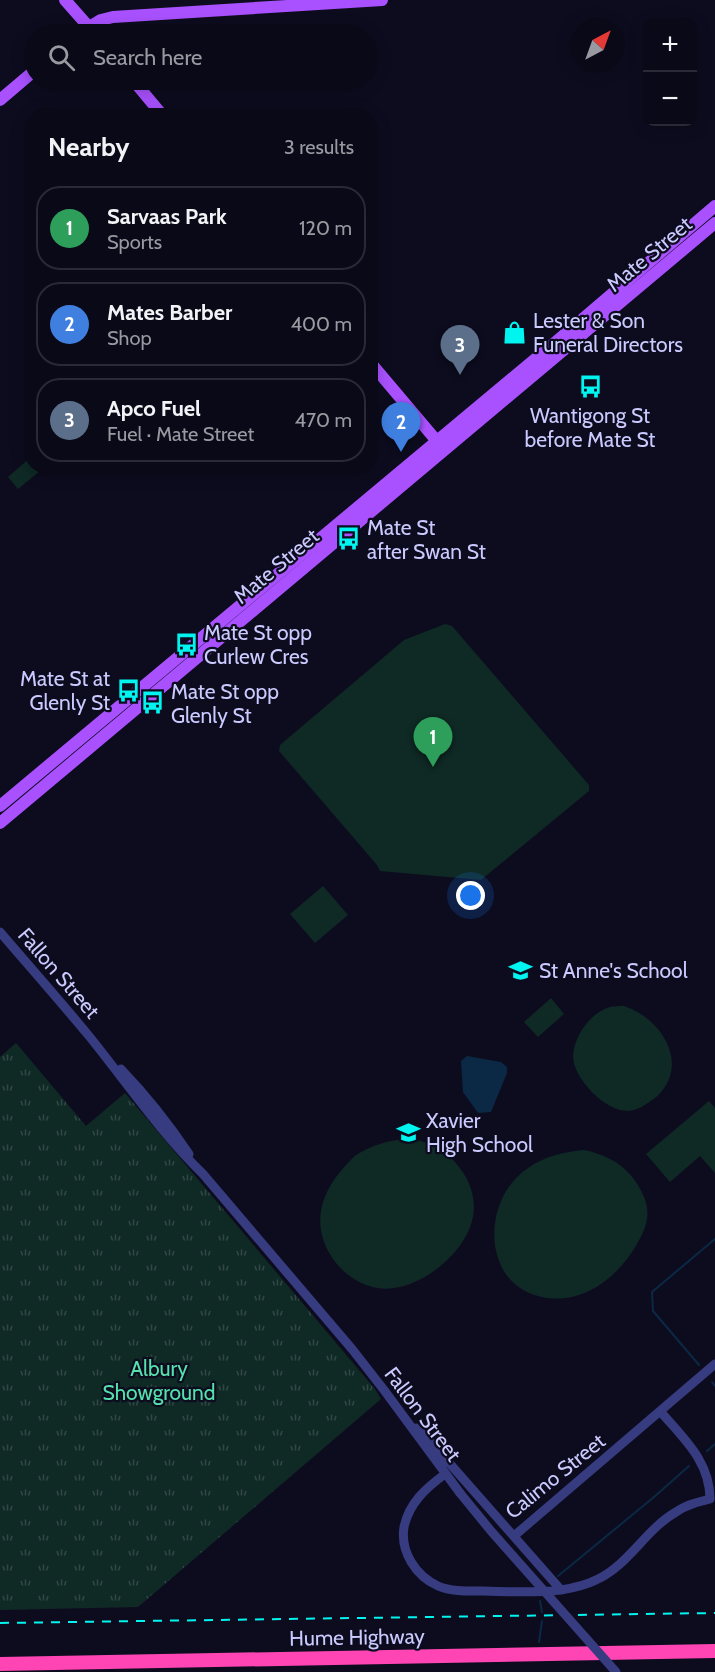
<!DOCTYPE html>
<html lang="en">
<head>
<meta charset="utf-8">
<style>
  :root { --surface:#0a0917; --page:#131220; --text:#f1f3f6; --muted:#999aa1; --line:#2a2a36; --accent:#00f5f1 }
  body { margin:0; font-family:Cabin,sans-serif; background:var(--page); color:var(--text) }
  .controls { position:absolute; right:18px; top:18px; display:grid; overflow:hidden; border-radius:12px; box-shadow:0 3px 15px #0003 }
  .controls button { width:54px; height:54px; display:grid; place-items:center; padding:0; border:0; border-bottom:2px solid var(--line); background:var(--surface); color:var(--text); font:30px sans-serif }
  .compass { position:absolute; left:571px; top:18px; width:54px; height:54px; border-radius:50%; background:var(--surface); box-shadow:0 3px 15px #0003; rotate:41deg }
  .you { position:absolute; left:471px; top:896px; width:21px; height:21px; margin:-15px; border:4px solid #fff; border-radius:50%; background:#1a73e8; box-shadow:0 0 0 9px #1a73e833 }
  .badge { display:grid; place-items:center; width:39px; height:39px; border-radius:50%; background:var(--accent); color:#fff; font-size:20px; font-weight:700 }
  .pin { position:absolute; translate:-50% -50px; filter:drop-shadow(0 2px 3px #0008) }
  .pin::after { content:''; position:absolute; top:32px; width:21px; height:18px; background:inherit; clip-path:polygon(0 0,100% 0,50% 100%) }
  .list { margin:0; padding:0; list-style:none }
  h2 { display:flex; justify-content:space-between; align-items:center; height:78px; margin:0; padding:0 24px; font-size:26px }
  h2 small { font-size:20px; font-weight:400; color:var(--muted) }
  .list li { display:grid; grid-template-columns:39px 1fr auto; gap:18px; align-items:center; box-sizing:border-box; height:84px; margin:0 12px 12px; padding:0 12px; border:2px solid var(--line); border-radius:24px }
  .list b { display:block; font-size:22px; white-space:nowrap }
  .list p { margin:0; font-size:20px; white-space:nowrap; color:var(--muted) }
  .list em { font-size:20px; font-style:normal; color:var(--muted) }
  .icon { flex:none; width:33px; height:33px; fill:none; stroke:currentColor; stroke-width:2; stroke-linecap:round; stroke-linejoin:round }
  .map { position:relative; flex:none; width:715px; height:1672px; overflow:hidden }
  .search { position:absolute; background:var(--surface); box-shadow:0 3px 15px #0003; left:24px; top:24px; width:354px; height:66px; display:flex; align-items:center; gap:15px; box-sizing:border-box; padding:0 21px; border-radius:33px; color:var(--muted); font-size:22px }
  .panel { position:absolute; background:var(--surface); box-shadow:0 3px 15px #0003; left:24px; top:108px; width:354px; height:366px; border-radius:24px }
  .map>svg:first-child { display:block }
</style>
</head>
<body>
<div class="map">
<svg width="715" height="1672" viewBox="0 0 715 1672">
  <defs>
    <pattern id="park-tufts" width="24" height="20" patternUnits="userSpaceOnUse" patternTransform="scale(1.5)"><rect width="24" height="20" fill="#0f2925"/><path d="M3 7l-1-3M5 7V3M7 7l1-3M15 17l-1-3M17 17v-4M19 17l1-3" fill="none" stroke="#314746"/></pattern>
  </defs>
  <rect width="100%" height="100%" fill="#0d0c1f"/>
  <!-- green -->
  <path fill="#0f2925" d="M31,457L32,466L45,467L18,489L8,477Z
    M445,624L452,626L589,785V791L481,880L380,871L377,865L279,751L280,745L404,640Z
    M323,886L348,915L315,943L290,914Z
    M551,998L564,1014L538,1037L524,1022Z
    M624,1006C653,1015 681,1048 669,1079C665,1088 660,1095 652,1100C645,1105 637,1111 627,1111C605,1111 573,1078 573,1056C574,1036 591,1012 610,1007C614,1006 619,1006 624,1006Z
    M709,1101L715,1108V1173L700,1156L670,1182L646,1154Z
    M408,1139C418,1140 429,1142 438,1148C462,1163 480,1192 472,1221C463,1256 415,1294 378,1288C362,1286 347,1276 336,1263C312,1232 317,1200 340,1172C345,1166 350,1160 356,1155C372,1145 389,1140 408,1139Z
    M584,1150C605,1154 624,1164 636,1182C641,1190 646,1199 647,1208C649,1219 644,1232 638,1242C620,1276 583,1306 542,1297C527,1294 514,1286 505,1273C484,1239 495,1190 528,1168C545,1156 564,1152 584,1150Z"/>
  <!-- park -->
  <path fill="url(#park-tufts)" d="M16,1043L86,1126L125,1093L375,1389L381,1399L138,1607L0,1610V1057Z"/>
  <!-- water -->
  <path fill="#0b2844" d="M467,1056L501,1062L507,1067V1073L491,1112L478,1113L463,1092L461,1061Z"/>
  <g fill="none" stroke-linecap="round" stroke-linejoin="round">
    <!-- stream -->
    <path stroke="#0b2844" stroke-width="2" d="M699,1365L653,1311L652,1292L715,1239
      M712,1382L715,1386
      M707,1451L715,1444
      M558,1576L654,1497L689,1466
      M540,1601L542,1612
      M539,1642L542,1621"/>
    <!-- minor -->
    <path stroke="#363c7f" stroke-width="9" d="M0,932C30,967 60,1001 89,1036C127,1083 160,1132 203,1174L352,1349L384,1390L460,1493
      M121,1069C146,1095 169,1124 189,1154
      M416,1428L429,1440L561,1590
      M445,1474C426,1488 409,1503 404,1527C400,1552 416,1576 438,1586C452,1592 469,1591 483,1591C509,1592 536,1593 561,1590C573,1588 586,1585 596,1580C629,1565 645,1530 676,1512C686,1505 698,1502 710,1499C710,1461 683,1438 660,1411
      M514,1536L715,1364"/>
    <!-- major -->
    <path stroke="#a951ff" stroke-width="12" d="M65,0L95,34
      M78,34L101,20L113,17L382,0
      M133,80L163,116
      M0,100L34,71
      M370,362L441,446
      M0,806L558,340L715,206
      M0,823L715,223"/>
    <!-- highway -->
    <path stroke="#ff45b4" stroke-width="14" d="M0,1664L715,1651"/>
    <!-- rail -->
    <path stroke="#00f5f1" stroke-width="2" stroke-dasharray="9 8" stroke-linecap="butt" d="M0,1623L715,1613"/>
    <!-- minor-bridge -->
    <path stroke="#363c7f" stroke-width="9" d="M460,1493L491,1531L616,1672"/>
  </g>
  <!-- icons -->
  <defs>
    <symbol id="shop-bare" viewBox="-9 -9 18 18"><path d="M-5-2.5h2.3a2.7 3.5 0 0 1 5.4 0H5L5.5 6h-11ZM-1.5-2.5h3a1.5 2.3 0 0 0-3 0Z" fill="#00f5f1" stroke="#0d0c1f" stroke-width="2.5" paint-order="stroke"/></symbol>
    <symbol id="bus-bare" viewBox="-9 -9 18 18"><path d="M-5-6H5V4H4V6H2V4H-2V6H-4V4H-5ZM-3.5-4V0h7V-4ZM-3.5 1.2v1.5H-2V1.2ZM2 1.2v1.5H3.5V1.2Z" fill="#00f5f1" stroke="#0d0c1f" stroke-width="2.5" paint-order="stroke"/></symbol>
    <symbol id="school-bare" viewBox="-9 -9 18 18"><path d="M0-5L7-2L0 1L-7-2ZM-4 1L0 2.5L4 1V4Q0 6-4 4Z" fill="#00f5f1" stroke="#0d0c1f" stroke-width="2.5" paint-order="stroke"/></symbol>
  </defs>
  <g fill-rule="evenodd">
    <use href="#shop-bare" x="498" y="316" width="33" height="33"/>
    <use href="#bus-bare" x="574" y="370" width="33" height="33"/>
    <use href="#bus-bare" x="332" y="522" width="33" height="33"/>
    <use href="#bus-bare" x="170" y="628" width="33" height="33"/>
    <use href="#bus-bare" x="112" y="674" width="33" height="33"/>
    <use href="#bus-bare" x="136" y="686" width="33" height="33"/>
    <use href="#school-bare" x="504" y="954" width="33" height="33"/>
    <use href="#school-bare" x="392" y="1116" width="33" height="33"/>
  </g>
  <g text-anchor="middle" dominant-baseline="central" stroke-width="4.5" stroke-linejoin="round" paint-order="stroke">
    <!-- street labels -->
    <g font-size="21" fill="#cacaff" stroke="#0d0c1f">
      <text transform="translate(649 254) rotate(-40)">Mate Street</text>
      <text transform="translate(276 566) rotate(-40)">Mate Street</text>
      <text transform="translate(59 973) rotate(49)">Fallon Street</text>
      <text transform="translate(423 1414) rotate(53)">Fallon Street</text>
      <text transform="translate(555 1476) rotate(-39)">Calimo Street</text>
      <text transform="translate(357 1637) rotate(-1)">Hume Highway</text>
    </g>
    <!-- poi labels -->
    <g font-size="21" fill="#cacaff" stroke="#0d0c1f" text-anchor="start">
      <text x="533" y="320">Lester &amp; Son<tspan x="533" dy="24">Funeral Directors</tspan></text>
      <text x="590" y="415" text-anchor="middle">Wantigong St<tspan x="590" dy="24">before Mate St</tspan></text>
      <text x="367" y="527">Mate St<tspan x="367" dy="24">after Swan St</tspan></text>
      <text x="204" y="632">Mate St opp<tspan x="204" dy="24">Curlew Cres</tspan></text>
      <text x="110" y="678" text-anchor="end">Mate St at<tspan x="110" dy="24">Glenly St</tspan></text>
      <text x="171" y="691">Mate St opp<tspan x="171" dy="24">Glenly St</tspan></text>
      <text x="539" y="970">St Anne's School</text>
      <text x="426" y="1120">Xavier<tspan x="426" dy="24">High School</tspan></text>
    </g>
    <!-- park labels -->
    <g font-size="21" fill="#54e1ad" stroke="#0d0c1f">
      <text x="159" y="1368">Albury<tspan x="159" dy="24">Showground</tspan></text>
    </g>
  </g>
</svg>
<div class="controls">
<button>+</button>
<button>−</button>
</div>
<svg class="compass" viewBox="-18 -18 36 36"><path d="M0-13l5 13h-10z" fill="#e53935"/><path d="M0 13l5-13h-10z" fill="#999aa1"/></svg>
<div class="you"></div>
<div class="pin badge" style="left:433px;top:767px;background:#2e9e5b">1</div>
<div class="pin badge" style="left:401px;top:452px;background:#3f7fe0">2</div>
<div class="pin badge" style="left:460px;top:375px;background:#5c6f8a">3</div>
<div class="search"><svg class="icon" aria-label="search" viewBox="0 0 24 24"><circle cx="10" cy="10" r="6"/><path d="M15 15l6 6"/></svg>Search here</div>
<section class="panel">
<h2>Nearby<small>3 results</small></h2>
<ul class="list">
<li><span class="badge" style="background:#2e9e5b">1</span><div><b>Sarvaas Park</b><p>Sports</p></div><em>120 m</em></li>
<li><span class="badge" style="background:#3f7fe0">2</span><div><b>Mates Barber</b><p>Shop</p></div><em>400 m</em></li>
<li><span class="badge" style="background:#5c6f8a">3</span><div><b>Apco Fuel</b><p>Fuel · Mate Street</p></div><em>470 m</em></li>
</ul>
</section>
</div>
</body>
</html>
